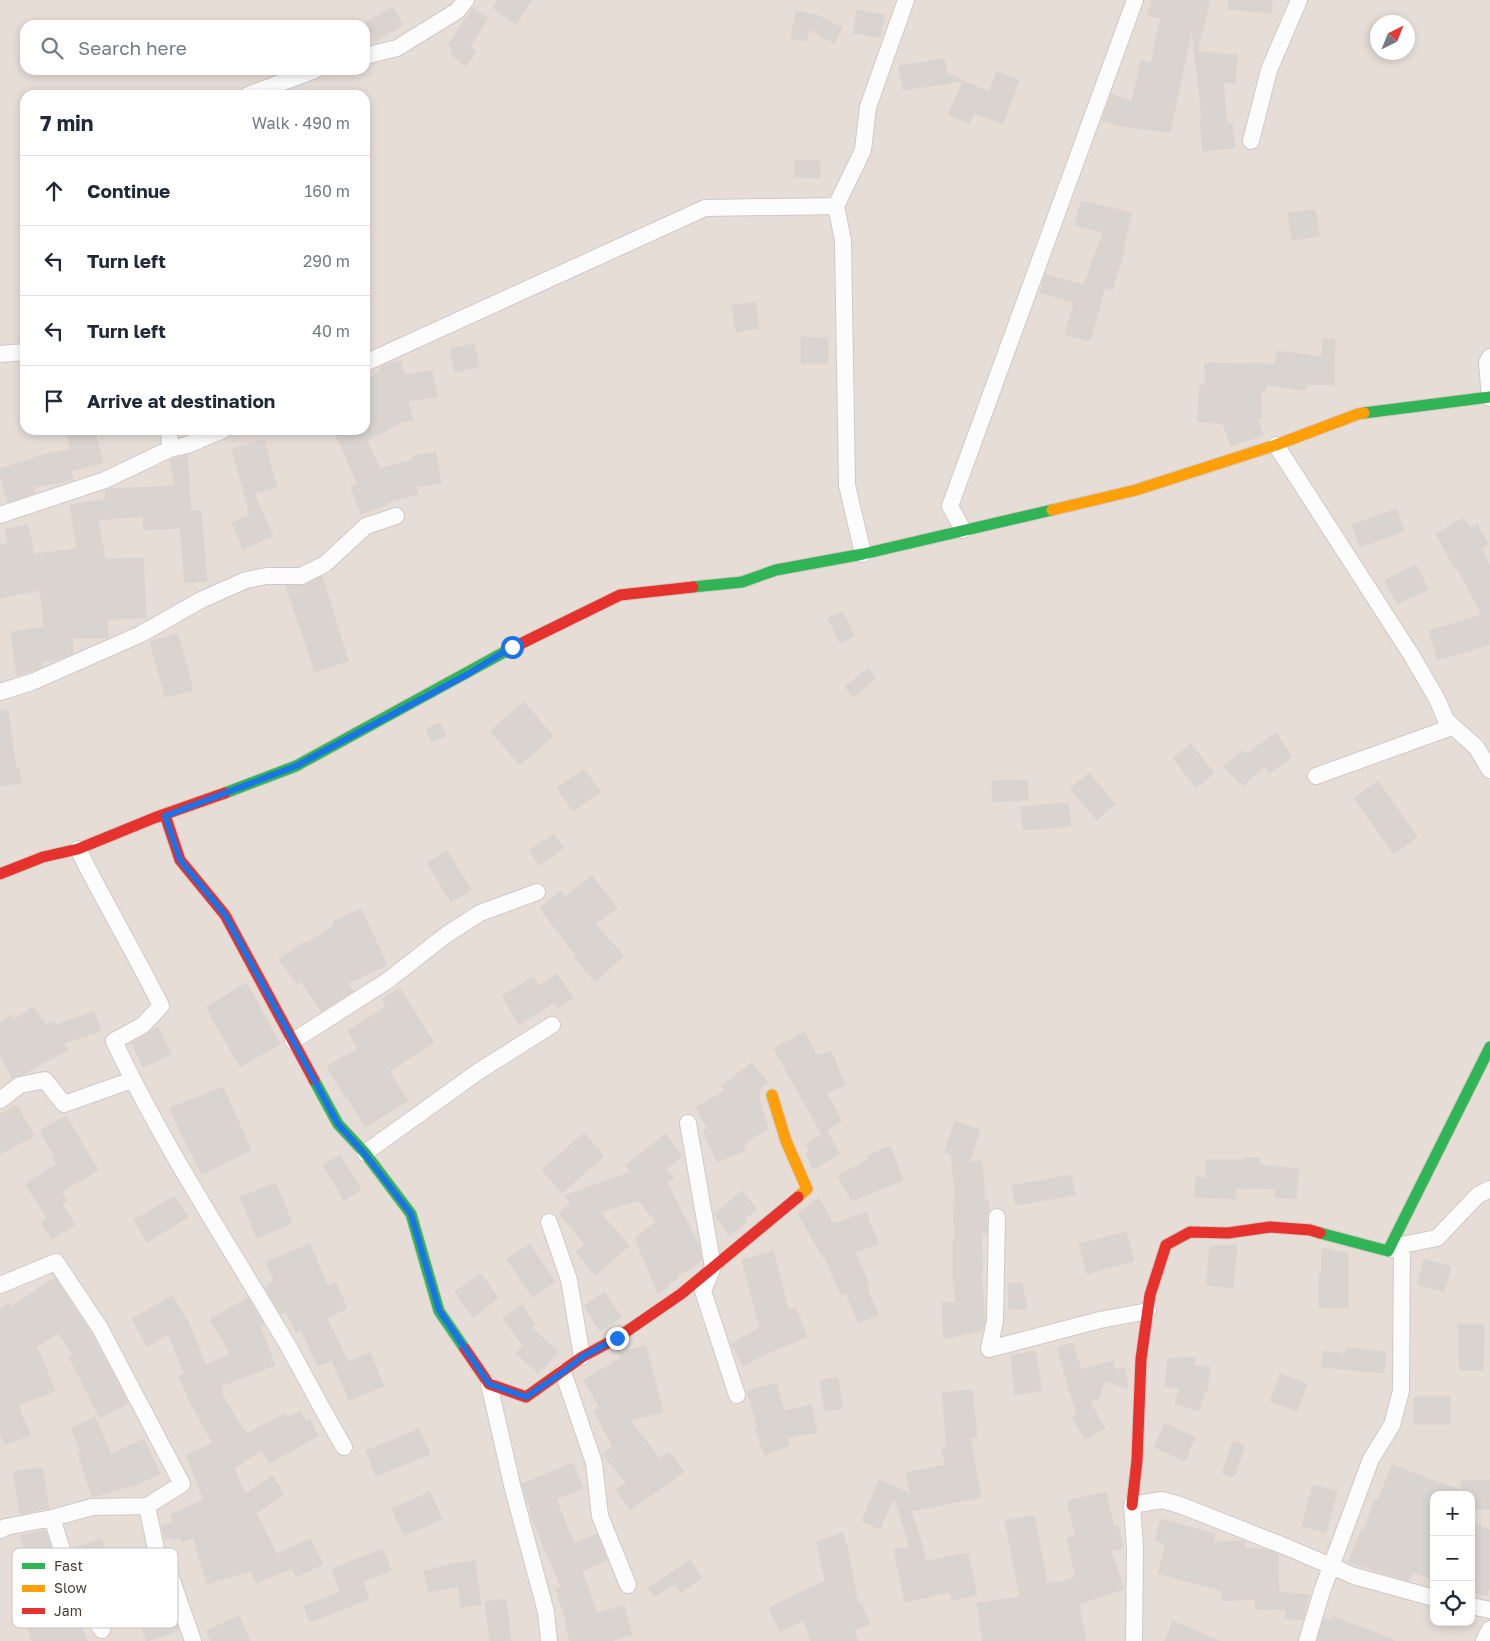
<!DOCTYPE html>
<html lang="en">
<head>
<meta charset="utf-8">
<style>
  :root { --surface:#fff; --page:#f6f6f7; --text:#1f2937; --muted:#747a83; --line:#e0e1e3 }
  body { margin:0; font-family:"Golos Text",sans-serif; background:var(--page); color:var(--text) }
  .controls { position:absolute; right:15px; bottom:15px; display:grid; overflow:hidden; border-radius:10px; box-shadow:0 2px 8px #0003 }
  .controls button { width:45px; height:45px; display:grid; place-items:center; padding:0; border:0; border-bottom:1px solid var(--line); background:var(--surface); color:var(--text); font:25px sans-serif }
  .compass { position:absolute; left:1370px; top:15px; width:45px; height:45px; border-radius:50%; background:var(--surface); box-shadow:0 2px 8px #0003; rotate:43deg }
  .stop { position:absolute; width:15px; height:15px; margin:-11px; border:4px solid #1a73e8; border-radius:50%; background:#fff }
  .stop.end { background:#1a73e8; border-color:#fff; box-shadow:0 1px 5px #0008 }
  .list { margin:0; padding:0; list-style:none }
  h2 { display:flex; justify-content:space-between; align-items:center; height:65px; margin:0; padding:0 20px; font-size:21px }
  h2 small { font-size:16px; font-weight:400; color:var(--muted) }
  .list li { display:grid; grid-template-columns:32px 1fr auto; gap:15px; align-items:center; box-sizing:border-box; height:70px; padding:0 20px; border-top:1px solid var(--line) }
  .list b { display:block; font-size:19px; white-space:nowrap }
  .list em { font-size:16px; font-style:normal; color:var(--muted) }
  .icon { flex:none; width:28px; height:28px; fill:none; stroke:currentColor; stroke-width:2; stroke-linecap:round; stroke-linejoin:round }
  .map { position:relative; flex:none; width:1490px; height:1641px; overflow:hidden }
  .search { position:absolute; background:var(--surface); box-shadow:0 2px 8px #0003; left:20px; top:20px; width:350px; height:55px; display:flex; align-items:center; gap:12px; box-sizing:border-box; padding:0 18px; border-radius:15px; color:var(--muted); font-size:19px }
  .panel { position:absolute; background:var(--surface); box-shadow:0 2px 8px #0003; left:20px; top:90px; width:350px; height:345px; border-radius:15px }
  .map>svg:first-child { display:block }
</style>
</head>
<body>
<div class="map">
<svg width="1490" height="1641" viewBox="0 0 1490 1641">
  <rect width="100%" height="100%" fill="#f2edea"/>
  <!-- residential -->
  <path fill="#e6ddd7" fill-rule="evenodd" d="M0,0H1490V1641H0ZM1378,22H1408V52H1378ZM25,25H365V70H25ZM25,95H365V430H25ZM1434,1495H1471V1622H1434Z"/>
  <!-- building -->
  <path fill="#dad4d1" stroke="#dad3cf" d="M498,0H532L516,24L493,8Z
    M1152,0H1210L1197,52L1237,55L1235,83L1223,82L1227,124L1232,123L1235,148L1203,151L1200,117H1202L1192,28L1170,132L1119,126L1102,120L1111,94L1132,102L1141,61L1151,63L1161,18L1148,15Z
    M1229,0H1272L1271,13L1228,9Z
    M392,7L403,25L376,41L365,23Z
    M472,9L488,18L470,47L476,52L466,66L451,55L454,51L448,45Z
    M857,10L884,15L880,37L853,33Z
    M796,11L817,15L842,28L834,43L809,29L806,41L791,38Z
    M944,59L947,73L963,81L903,90L899,66Z
    M997,72L1019,80L1003,124L974,113L969,124L948,115L963,81L989,92Z
    M795,160L820,161V178L794,177Z
    M1081,201L1132,213L1123,247L1125,248L1112,290L1105,287L1090,341L1065,334L1074,302L1040,293L1045,275L1084,285L1103,232L1075,225Z
    M1315,210L1319,236L1292,240L1288,213Z
    M755,302L759,328L736,332L732,306Z
    M801,337L828,338V363H801Z
    M1323,339L1335,340L1334,385L1306,384L1305,390L1266,385L1265,391H1260L1262,418H1257L1263,435L1231,446L1223,424L1197,421L1200,385L1205,386V363L1275,364L1277,351L1322,357Z
    M474,344L479,366L455,372L450,349Z
    M401,361L404,375L432,371L437,397L408,401L413,420L402,422L367,441L380,469L414,459L413,456L436,452L441,483L416,487L418,494L386,503L387,505L361,514L351,487L358,485L334,430H365V380L380,372L379,368L386,364Z
    M89,430H94L103,462L71,471L73,480L33,487L35,493L8,502L0,476V469L46,454L71,450L67,436Z
    M264,440L277,487L254,494L273,536L243,549L232,523L250,515L232,449Z
    M187,455L191,511H201L207,581L185,583L180,528L144,530L143,516L98,520L105,559L143,558L146,618L107,619L108,638H72L73,653L56,660L41,661L42,667L17,676L11,632L44,627L43,612L40,590L0,598V544H8L5,530L28,525L34,554L77,549L70,505L106,499L105,491L110,489L175,486L170,460Z
    M1396,509L1405,531L1360,547L1352,525Z
    M1464,518L1470,528L1477,524L1488,544L1481,548L1490,566V644L1438,660L1429,631L1482,615L1457,568L1455,569L1436,534Z
    M1416,565L1428,589L1397,604L1385,580Z
    M322,576L348,661L315,672L286,586L305,585Z
    M843,612L854,636L840,643L828,618Z
    M178,634L193,690L165,697L150,641Z
    M868,668L876,678L853,697L845,687Z
    M524,702L553,736L520,765L490,731Z
    M8,710L16,769L19,768L21,783L0,786V711Z
    M440,723L446,736L432,742L426,729Z
    M1276,733L1292,757L1269,773L1264,766L1243,786L1224,767L1242,750L1246,754Z
    M1191,744L1214,773L1196,788L1173,758Z
    M584,769L600,792L573,811L557,788Z
    M1089,773L1115,804L1097,820L1070,789Z
    M1027,780L1028,800L993,802L992,781Z
    M1378,781L1417,837L1394,854L1354,798Z
    M1068,803L1071,826L1023,830L1021,807Z
    M554,834L564,848L539,865L529,850Z
    M447,851L471,890L451,902L427,863Z
    M592,876L617,908L595,924L624,956L595,981L574,957L576,956L540,908L561,891L565,897Z
    M361,909L387,965L348,983L353,991L321,1011L301,981L297,984L279,959L304,942L305,944L335,925L334,921Z
    M557,974L573,998L557,1008L554,1003L519,1024L502,996L533,977L539,986Z
    M247,983L280,1044L240,1067L206,1007Z
    M400,988L434,1043L389,1071L408,1101L365,1127L347,1096L345,1097L327,1066L358,1049L348,1031L386,1007L382,999Z
    M33,1007L46,1025L54,1021L56,1025L94,1012L101,1031L64,1043L68,1050L39,1065L24,1074L12,1078L0,1055V1022L12,1015L14,1020Z
    M158,1027L171,1054L143,1067L132,1043Z
    M804,1032L817,1056L831,1051L845,1085L826,1093L842,1121L821,1133L774,1049Z
    M752,1063L768,1083L762,1086L759,1093V1099L768,1128L743,1144L746,1150L717,1162L703,1131L708,1129L696,1107L725,1091L721,1086Z
    M223,1087L251,1150L202,1174L183,1136H182L170,1108Z
    M17,1105L34,1136L0,1154V1114Z
    M66,1116L98,1170L61,1192L67,1201L62,1204L75,1225L52,1239L41,1222L47,1218L25,1184L57,1164L53,1158L55,1157L40,1130Z
    M955,1121L980,1130L969,1162L982,1161L985,1200H988L989,1211L987,1217V1233H981L983,1273H981L985,1320L983,1330L944,1339L942,1302L956,1303L953,1279V1239L955,1238L953,1202H956L951,1154L945,1152Z
    M827,1131L840,1154L813,1169L806,1153L810,1151L806,1145Z
    M584,1133L604,1156L562,1193L542,1170Z
    M666,1134L682,1156L666,1169L674,1178L667,1183L699,1245L702,1260L690,1269L677,1276L678,1279L668,1283L669,1286L658,1294L635,1238L656,1222L638,1200L600,1212L629,1246L595,1275L576,1252L585,1245L559,1213L571,1203L564,1196L631,1172L626,1165Z
    M890,1146L903,1180L852,1201L838,1176L869,1159L867,1156Z
    M340,1155L361,1190L344,1200L323,1165Z
    M1243,1158H1260V1165L1299,1169L1296,1199L1275,1197L1276,1189L1236,1188V1199L1195,1197L1196,1177L1206,1178V1160H1243Z
    M1071,1175L1075,1195L1016,1205L1012,1186Z
    M276,1183L292,1223L257,1238L240,1197Z
    M742,1191L757,1210L744,1219L747,1222L730,1236L714,1214Z
    M175,1196L188,1217L147,1242L134,1220Z
    M819,1198L833,1224L866,1212L878,1244L855,1252L869,1284L866,1285L878,1315L858,1323L846,1293L841,1295L825,1257L823,1258L798,1213Z
    M1126,1232L1134,1261L1087,1274L1079,1244Z
    M310,1244L328,1287L336,1283L347,1308L327,1318L348,1362L370,1353L384,1386L349,1400L332,1360L318,1366L301,1330L296,1332L286,1312L281,1314L265,1288L274,1281L266,1262Z
    M530,1244L555,1282L532,1297L507,1259Z
    M1237,1245L1233,1288L1206,1285L1210,1246Z
    M1322,1249H1330L1348,1254V1307L1319,1308V1273H1322Z
    M773,1251L789,1311L796,1308L807,1337L765,1354L743,1366L731,1344L760,1328L742,1260Z
    M1424,1259L1451,1267L1444,1292L1417,1284Z
    M481,1274L498,1298L473,1317L455,1292Z
    M55,1278L91,1333L128,1403L100,1418L69,1357L73,1355L58,1333L36,1347L41,1356L55,1391L18,1405L30,1435L5,1445L0,1434V1309L9,1304L11,1307Z
    M1022,1283L1027,1309H1009L1008,1284Z
    M605,1292L621,1317L600,1331L584,1306Z
    M172,1296L189,1324L206,1365L231,1354L210,1319L248,1298L264,1324L260,1326L275,1365L221,1386L223,1391L221,1392L243,1430L244,1429L247,1434L284,1414L287,1418L300,1411L306,1422L310,1420L318,1436L269,1463L262,1450L234,1468L245,1494L273,1476L284,1495L256,1513L277,1554L310,1539L323,1564L296,1577L292,1568L256,1583L251,1571L207,1584L193,1537L182,1542L180,1537L173,1540L171,1537L165,1539L162,1527L173,1521L170,1515L204,1500L186,1455L213,1444L190,1402L179,1376L185,1374L168,1334L147,1346L132,1319Z
    M522,1305L535,1324L531,1327L558,1352L538,1373L516,1353L523,1345L503,1319Z
    M1458,1324H1484L1483,1370H1460Z
    M1073,1343L1081,1370L1113,1361L1115,1370L1124,1368L1127,1379V1388L1105,1381L1098,1399L1089,1401L1105,1428L1085,1439L1072,1417L1077,1415L1057,1348Z
    M646,1346L663,1412L630,1420L660,1459L669,1452L684,1472L630,1510L616,1490L626,1483L603,1454L613,1447L594,1411L600,1408L584,1380L621,1358L620,1353Z
    M1346,1348L1386,1352L1384,1373L1321,1367L1323,1351L1346,1354Z
    M1035,1351L1042,1390L1015,1395L1011,1356Z
    M1179,1357L1195,1358L1194,1366L1210,1367L1207,1391L1205,1390L1199,1411L1175,1403L1180,1388L1165,1386L1168,1358L1179,1359Z
    M1280,1374L1307,1384L1297,1411L1270,1401Z
    M838,1378L843,1408L825,1411L820,1380Z
    M776,1383L784,1411L811,1405L817,1432L787,1438L790,1445L765,1455L755,1429L758,1428L747,1391Z
    M972,1390L977,1437L970,1438L981,1497L911,1511L921,1541L926,1561L968,1553L977,1595L952,1600L950,1592L905,1602L894,1550L910,1547L894,1497L880,1529L862,1521L879,1480L911,1494L906,1473L945,1465L942,1448L947,1447L942,1393Z
    M1414,1397H1450V1424H1414Z
    M95,1417L111,1454L144,1439L160,1474L135,1485L92,1497L78,1453L81,1452L71,1428Z
    M1165,1424L1195,1437L1185,1461L1154,1447Z
    M419,1429L430,1454L376,1476L366,1451Z
    M1233,1441L1245,1445L1234,1477L1222,1473Z
    M573,1463L583,1488L556,1499L574,1544L597,1534L607,1560L582,1571L597,1613L624,1606L632,1635L611,1641H570L565,1623H567L556,1589L561,1587L531,1517L530,1513L531,1512L522,1484Z
    M1392,1465L1462,1491L1461,1481L1490,1480V1509H1471V1495H1434V1579L1412,1572L1409,1581L1348,1562L1362,1529L1364,1530L1375,1499L1378,1500Z
    M42,1467L49,1508L20,1514L13,1472Z
    M1313,1485L1337,1491L1326,1533L1302,1526Z
    M430,1492L442,1519L404,1536L392,1509Z
    M1106,1492L1114,1527L1118,1526L1123,1548L1111,1551L1124,1589L1079,1604L1086,1641H983L977,1603L1020,1597L1005,1521L1034,1515L1047,1583L1061,1582L1076,1577L1067,1539L1076,1536L1067,1501Z
    M1161,1519L1215,1534L1213,1542L1245,1541V1549H1264L1278,1554L1279,1592L1309,1595L1303,1620L1285,1618L1286,1609L1256,1610L1255,1599L1222,1601V1591L1158,1573L1166,1544L1155,1540Z
    M1471,1523L1490,1530V1586L1487,1596L1471,1592Z
    M45,1530L64,1590L61,1591L71,1616L78,1613L87,1626L82,1629L88,1641H32L28,1627L24,1629L18,1614L47,1602L20,1536Z
    M842,1533L847,1546L858,1604L861,1603L870,1624L854,1630L858,1641H811L804,1620L780,1632L769,1608L825,1581L817,1542Z
    M101,1539L115,1578L123,1575L136,1607L107,1619L96,1605L101,1603L91,1580L84,1583L82,1581L72,1549Z
    M383,1549L391,1570L363,1582L369,1599L310,1622L304,1606L340,1592L332,1569Z
    M690,1560L702,1578L681,1592L675,1584L654,1597L648,1588Z
    M475,1561L481,1605L461,1607L458,1586L429,1592L424,1571L455,1563Z
    M167,1598L179,1630L147,1641L135,1611Z
    M506,1599L511,1641H490L485,1602Z
    M239,1616L250,1641H211L206,1631Z
    M1334,1617L1394,1640V1641H1317L1324,1618L1332,1621Z
    M1173,1621L1219,1641H1165Z"/>
  <g fill="none" stroke-linecap="round" stroke-linejoin="round">
    <defs>
      <path id="street" d="M365,56L397,48L457,11L466,0
        M248,95L315,70
        M1251,141L1269,70L1299,0
        M0,354L25,352
        M365,363L705,208L836,206
        M1490,398L1487,362L1490,357
        M169,430L170,449
        M1276,445L1412,656L1437,699L1446,720L1476,747L1490,770
        M0,515L105,480L170,449L187,445L223,430
        M963,530L950,506L1135,0
        M863,554L847,485L843,240L836,206L863,150L868,107L906,0
        M0,692L32,682L141,634L201,600L246,580L267,576H301L325,564L366,526L396,516
        M1316,776L1452,727
        M78,849C104,902 135,953 161,1006L143,1025L114,1041C163,1146 228,1243 287,1344C306,1378 324,1413 344,1447
        M293,1041L387,981L446,935L480,913L537,892
        M0,1100L20,1085L45,1080L64,1104L132,1080
        M688,1123L713,1267L703,1291L737,1395
        M365,1153L479,1071L552,1025
        M997,1217L995,1321L989,1349L1100,1320L1148,1311
        M549,1222L569,1280L582,1357
        M1392,1249L1402,1245L1437,1238L1478,1195L1490,1189
        M0,1285L56,1262L100,1328L182,1484L147,1506
        M563,1372L594,1463L600,1516L628,1585
        M489,1384L513,1489L546,1612L549,1641
        M52,1518L73,1585L87,1609L102,1630
        M0,1530L6,1527L52,1518L92,1507L147,1506L156,1549L171,1578L193,1641
        M1471,1606L1490,1610
        M1134,1641L1135,1547L1132,1505L1162,1500L1180,1505L1289,1548L1354,1576L1434,1598
        M1307,1641L1322,1591L1371,1459L1392,1425L1401,1391L1402,1245
        M1484,1641L1490,1629"/>
      <path id="fast" d="M1364,413L1490,397
        M693,587L742,582L776,570L863,554L1052,510
        M225,793L296,766L508,650
        M314,1080L338,1124L365,1153L411,1214L439,1311L465,1349
        M1320,1233L1388,1251L1490,1047"/>
      <path id="slow" d="M1052,510L1136,490L1276,445L1358,414L1364,413
        M772,1095L786,1141L807,1189L798,1197"/>
      <path id="jam" d="M508,650L620,595L693,587
        M165,815L180,860L225,915L314,1080
        M0,874L43,857L78,849L154,818L225,793
        M465,1349L489,1384L526,1397L582,1357L617,1338L681,1294L798,1197
        M1132,1505L1137,1460L1141,1359L1150,1295L1166,1245L1190,1232L1228,1233L1270,1227L1310,1230L1320,1233"/>
    </defs>
    <!-- street casing -->
    <use href="#street" stroke="#cec9c6" stroke-width="18"/>
    <!-- fast casing -->
    <use href="#fast" stroke="#d3c9c1" stroke-width="13"/>
    <!-- slow casing -->
    <use href="#slow" stroke="#d3c9c1" stroke-width="13"/>
    <!-- jam casing -->
    <use href="#jam" stroke="#d3c9c1" stroke-width="13"/>
    <!-- street -->
    <use href="#street" stroke="#fdfcfc" stroke-width="16"/>
    <!-- fast -->
    <use href="#fast" stroke="#30b455" stroke-width="11"/>
    <!-- slow -->
    <use href="#slow" stroke="#ff9f0a" stroke-width="11"/>
    <!-- jam -->
    <use href="#jam" stroke="#e5322d" stroke-width="11"/>
  </g>
  <g fill="none" stroke-linecap="round" stroke-linejoin="round">
    <!-- route -->
    <path stroke="#1a73e8" stroke-width="6" d="M512,647L468,674L296,766L165,816L180,860L225,915L338,1124L364,1153L411,1214L439,1310L489,1384L526,1397L563,1372L582,1357L617,1338"/>
  </g>
  <!-- legend -->
  <rect x="12" y="1548" width="166" height="80" rx="8" fill="#fff" stroke="#c8c4c2" stroke-width="1"/>
  <rect x="22" y="1563" width="23" height="6" fill="#30b455"/>
  <rect x="22" y="1585" width="23" height="7" fill="#ff9f0a"/>
  <rect x="22" y="1608" width="23" height="6" fill="#e5322d"/>
  <g font-size="14" fill="#493c35">
    <text x="54" y="1571">Fast</text>
    <text x="54" y="1593">Slow</text>
    <text x="54" y="1616">Jam</text>
  </g>
</svg>
<div class="controls">
<button>+</button>
<button>−</button>
<button><svg class="icon" aria-label="locate" viewBox="0 0 24 24"><circle cx="12" cy="12" r="6"/><path d="M12 2v4M12 18v4M2 12h4M18 12h4"/></svg></button>
</div>
<svg class="compass" viewBox="-18 -18 36 36"><path d="M0-13l5 13h-10z" fill="#e53935"/><path d="M0 13l5-13h-10z" fill="#747a83"/></svg>
<div class="stop" style="left:512px;top:647px"></div>
<div class="stop end" style="left:617px;top:1338px"></div>
<div class="search"><svg class="icon" aria-label="search" viewBox="0 0 24 24"><circle cx="10" cy="10" r="6"/><path d="M15 15l6 6"/></svg>Search here</div>
<section class="panel">
<h2>7 min<small>Walk · 490 m</small></h2>
<ul class="list">
<li><svg class="icon" aria-label="ahead" viewBox="0 0 24 24"><path d="M12 20V5M6 11l6-6 6 6"/></svg><div><b>Continue</b></div><em>160 m</em></li>
<li><svg class="icon" aria-label="left" viewBox="0 0 24 24"><path d="M17 20v-9H6M10 6l-5 5 5 5"/></svg><div><b>Turn left</b></div><em>290 m</em></li>
<li><svg class="icon" aria-label="left" viewBox="0 0 24 24"><path d="M17 20v-9H6M10 6l-5 5 5 5"/></svg><div><b>Turn left</b></div><em>40 m</em></li>
<li><svg class="icon" aria-label="arrive" viewBox="0 0 24 24"><path d="M6 21V4h12l-3 4 3 4H6"/></svg><div><b>Arrive at destination</b></div></li>
</ul>
</section>
</div>
</body>
</html>
